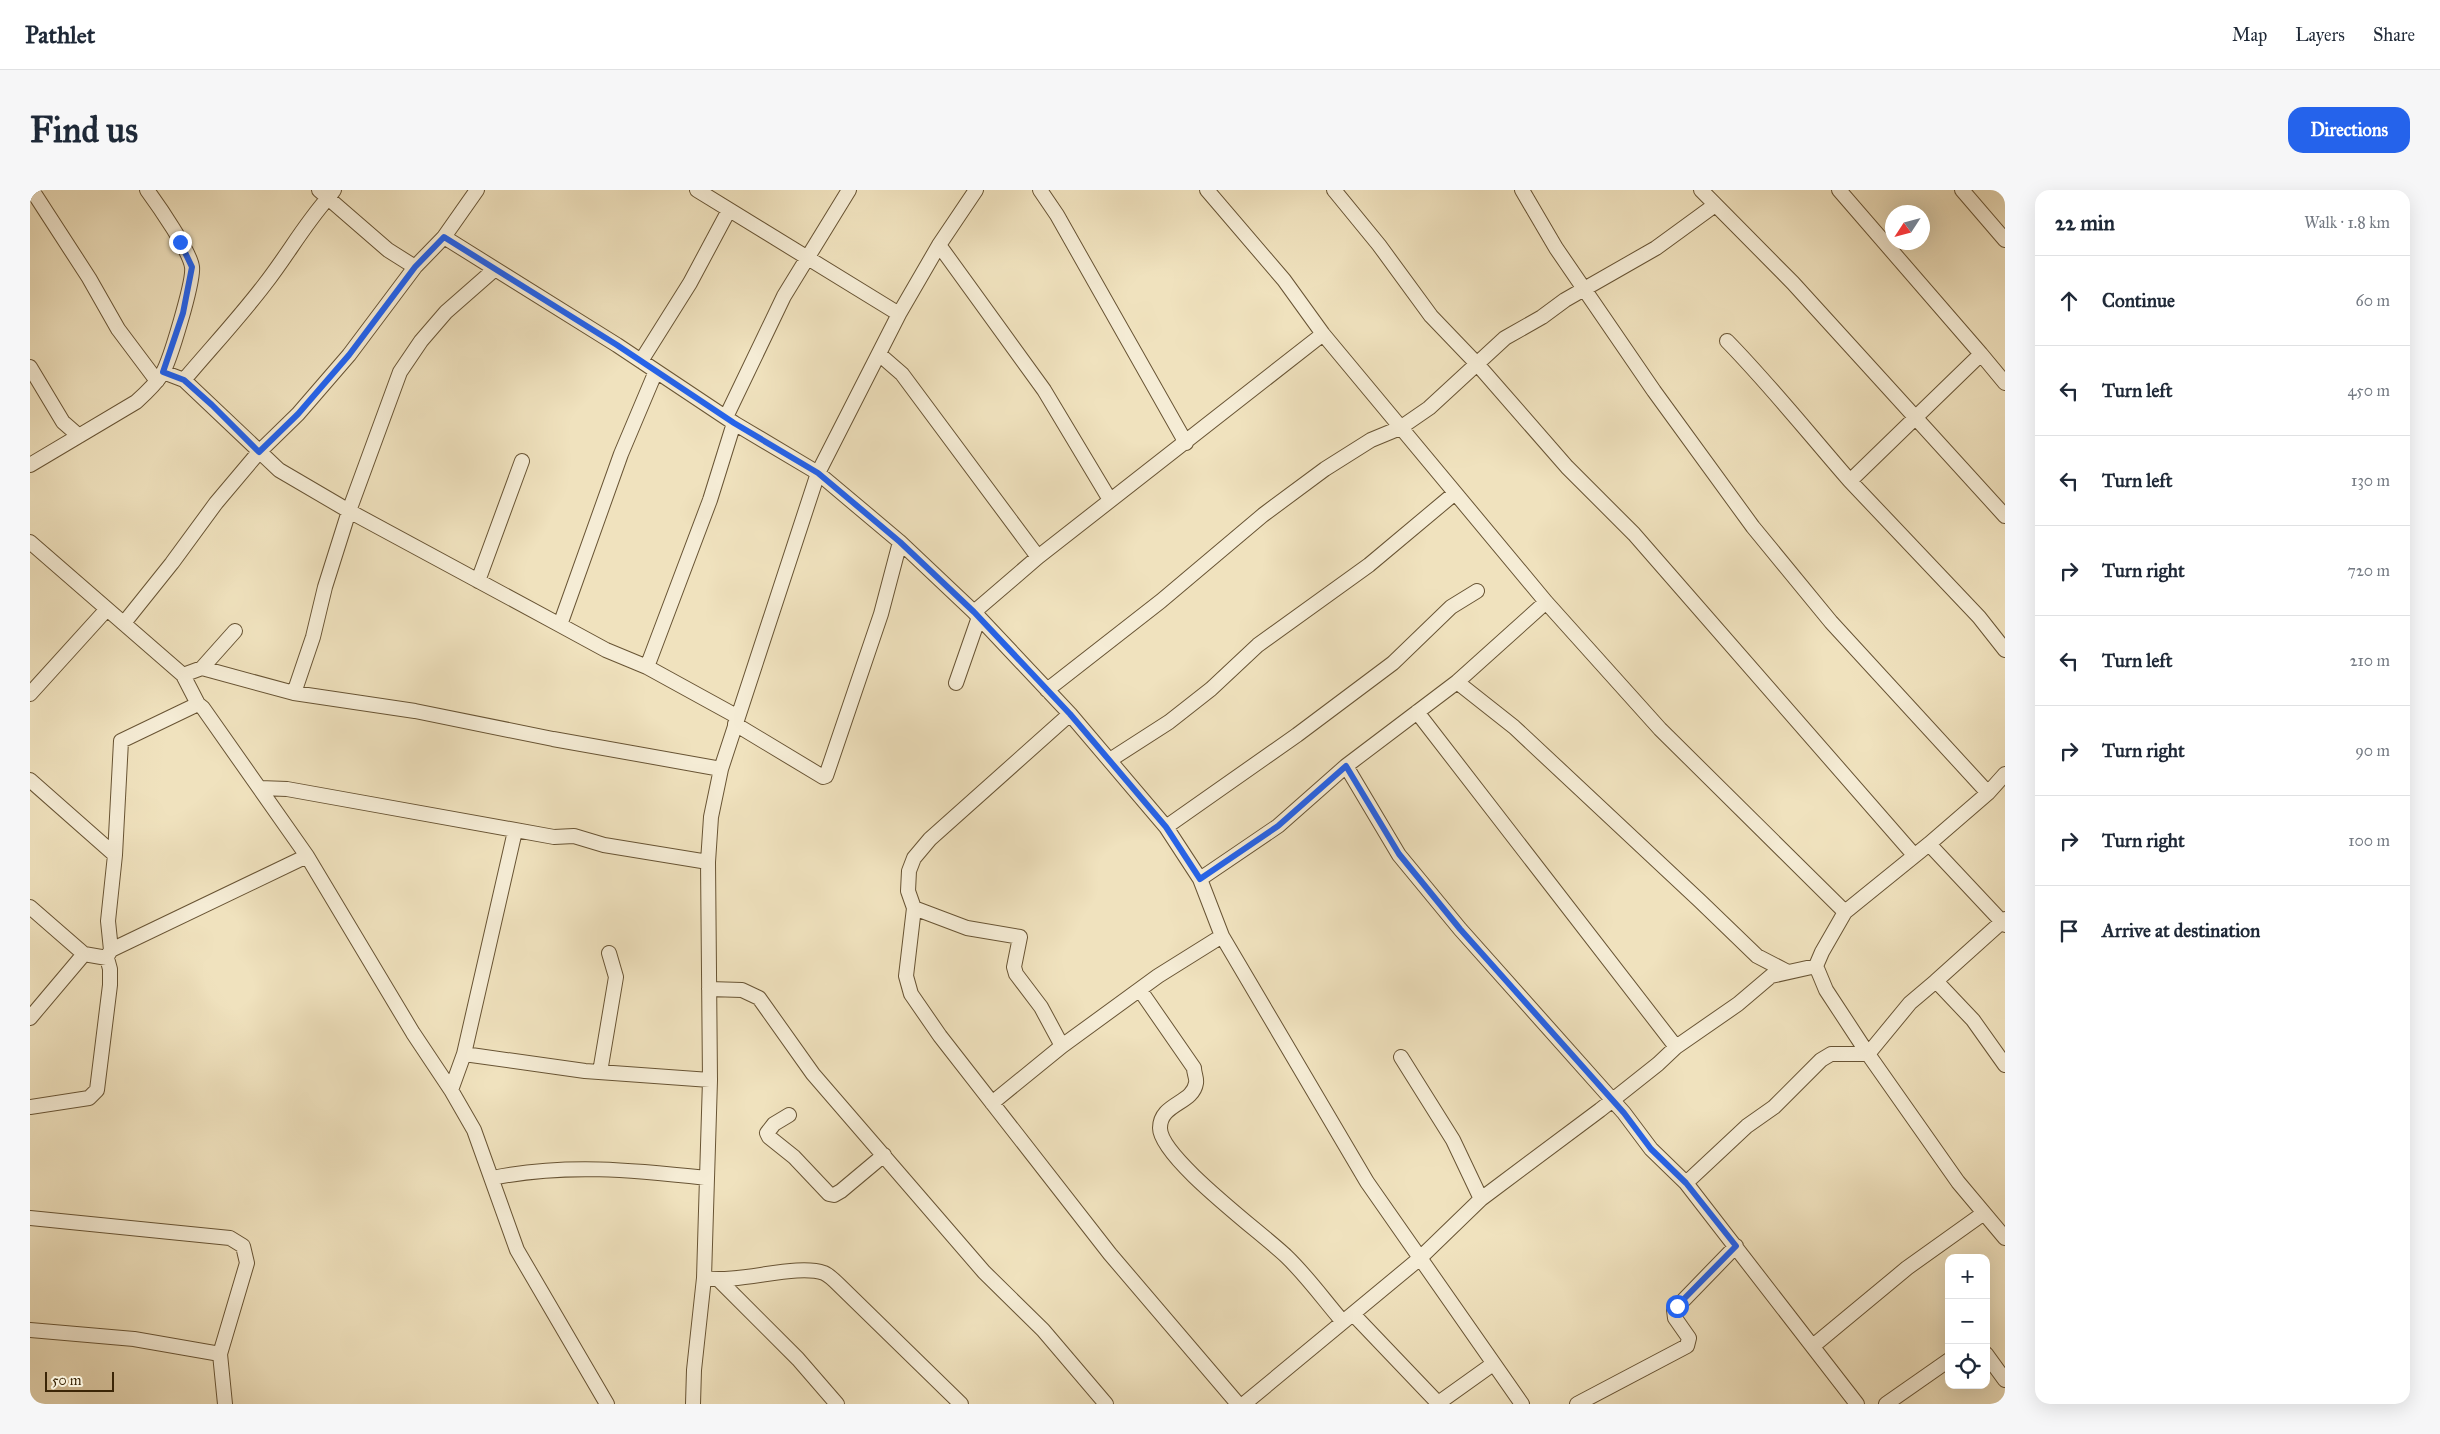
<!DOCTYPE html>
<html lang="en">
<head>
<meta charset="utf-8">
<style>
  :root { --surface:#fff; --page:#f6f6f7; --text:#1f2937; --muted:#747a83; --line:#e0e1e3; --accent:#2563eb }
  body { margin:0; font-family:"IM FELL Great Primer",serif; background:var(--page); color:var(--text) }
  .controls { position:absolute; right:15px; bottom:15px; display:grid; overflow:hidden; border-radius:10px; box-shadow:0 5px 20px #0002 }
  .controls button { width:45px; height:45px; display:grid; place-items:center; padding:0; border:0; border-bottom:1px solid var(--line); background:var(--surface); color:var(--text); font:25px sans-serif }
  .compass { position:absolute; left:1855px; top:15px; width:45px; height:45px; border-radius:50%; background:var(--surface); box-shadow:0 5px 20px #0002; rotate:234deg }
  .scale { position:absolute; left:15px; bottom:12px; width:69px; box-sizing:border-box; padding-left:5px; border:2px solid #3b2506; border-top:0; font-size:14px; line-height:18px; white-space:nowrap; color:#3b2506; -webkit-text-stroke:4px #f5ecd5; paint-order:stroke }
  .stop { position:absolute; width:15px; height:15px; margin:-11px; border:4px solid #2563eb; border-radius:50%; background:#fff }
  .stop.end { background:#2563eb; border-color:#fff; box-shadow:0 1px 5px #0008 }
  .list { margin:0; padding:0; list-style:none }
  h2 { display:flex; justify-content:space-between; align-items:center; height:65px; margin:0; padding:0 20px; font-size:21px }
  h2 small { font-size:16px; font-weight:400; color:var(--muted) }
  .list li { display:grid; grid-template-columns:32px 1fr auto; gap:15px; align-items:center; box-sizing:border-box; height:90px; padding:0 20px; border-top:1px solid var(--line) }
  .list b { display:block; font-size:19px; white-space:nowrap }
  .list em { font-size:16px; font-style:normal; color:var(--muted) }
  .icon { flex:none; width:28px; height:28px; fill:none; stroke:currentColor; stroke-width:2; stroke-linecap:round; stroke-linejoin:round }
  .map { position:relative; flex:none; width:1975px; height:1214px; overflow:hidden; border-radius:15px }
  header { display:flex; align-items:center; gap:30px; box-sizing:border-box; height:70px; padding:0 25px; background:var(--surface); border-bottom:1px solid var(--line) }
  header strong { font-size:24px }
  nav { display:flex; gap:28px; margin-inline-start:auto; font-size:18px }
  .intro { display:flex; align-items:center; justify-content:space-between; box-sizing:border-box; height:120px; padding:0 30px }
  h1 { margin:0; font-size:35px }
  .button { padding:12px 22px; border-radius:15px; background:var(--accent); color:#fff; font-size:18px; font-weight:700 }
  main { display:flex; gap:30px; padding:0 30px }
  aside { flex:1; background:var(--surface); border-radius:15px; box-shadow:0 5px 20px #0002 }
  .map>svg:first-child { display:block }
</style>
</head>
<body>
<header>
<strong>Pathlet</strong>
<nav><a>Map</a><a>Layers</a><a>Share</a></nav>
</header>
<div class="intro"><h1>Find us</h1><a class="button">Directions</a></div>
<main>
<div class="map">
<svg width="1975" height="1214" viewBox="0 0 1975 1214">
  <rect width="100%" height="100%" fill="#f0e2be"/>
  <filter id="stains"><feTurbulence type="fractalNoise" baseFrequency=".004" numOctaves="4"/><feColorMatrix values="0 0 0 0 .2 0 0 0 0 .09 0 0 0 0 .02 0 0 0 .5 -.17"/></filter>
  <radialGradient id="worn" r=".72"><stop offset=".6" stop-color="#630" stop-opacity="0"/><stop offset="1" stop-color="#630" stop-opacity=".3"/></radialGradient>
  <g fill="none" stroke-linecap="round" stroke-linejoin="round">
    <defs>
      <path id="minor" d="M2,0L59,88L88,139L127,191
        M289,0L298,8L304,0
        M667,0L869,124
        M1010,0L1027,25L1156,253
        M1177,0L1254,90L1293,144L1516,412L1630,539L1815,722
        M1304,0L1349,55L1401,126L1448,175L1537,277L1604,344L1884,665
        M1492,0L1526,58L1624,201L1723,337L1801,432L1958,603
        M1671,0L1763,93L1975,326
        M1932,0L1975,50
        M414,47L587,155L704,233L788,283L870,352L944,422L1040,524L1136,637L1170,689L1192,746L1337,992L1492,1214
        M909,55L1014,200L1080,310
        M1697,151C1741,196 1779,244 1820,291L1951,164L1809,0
        M849,164L872,184L1008,367
        M1951,164L1975,193
        M611,171L660,93L699,20
        M0,177L33,232L49,246
        M133,182L154,190L249,280L319,321L530,435L576,460L617,477L708,527
        M154,190C181,158 210,127 235,94C257,66 274,35 298,8L358,60L385,77
        M696,227L754,106L819,0
        M0,275L106,212C116,203 125,195 132,184C140,171 164,91 162,77C160,61 128,15 117,0
        M1820,291L1949,427L1975,460
        M0,352L153,485L168,514L173,518L277,666L383,843L421,900L444,940L487,1060L577,1214
        M448,391L492,271
        M944,422L1008,367L1293,144
        M94,433L142,373L186,313L229,262L268,224L319,165L385,77L414,47L447,0
        M530,435L591,264L626,181
        M617,477L680,310L704,233
        M172,478L205,441
        M153,485L172,478L264,503L385,521L523,549L691,579
        M1427,492L1484,537L1670,711L1727,766L1756,781
        M926,493L949,427
        M1017,500L1131,411L1233,325L1295,279L1341,250L1370,238L1399,218L1475,148L1512,127L1535,110L1626,58L1685,15
        M264,503L283,447L295,397L319,321L370,182L391,151L416,122L465,79
        M0,504L77,419
        M1387,522L1646,857
        M1040,524L900,649L884,668L879,681L878,701L884,718L876,786L881,804L910,846L1080,1064L1208,1214
        M705,534L793,587L796,586L851,424L870,352
        M1080,570L1139,532L1181,499L1228,455L1339,375L1425,303
        M1316,576L1369,665L1430,739L1594,923L1621,959L1656,993L1827,1214
        M0,590L85,665
        M230,598L257,599L524,647L544,646L574,655L678,672
        M1136,637L1267,545L1363,473L1421,417L1447,401
        M1899,654L1975,735
        M1170,689L1248,636L1316,576L1427,492L1516,412
        M0,717L54,764L77,768L80,779V795L67,900L59,908L0,917
        M884,718L937,738L990,747L984,777L986,784L1011,817L1032,856
        M81,760L78,731L85,665L91,551L168,514
        M78,765L81,760L277,666
        M1786,776L1792,762L1815,722L1899,654L1958,603L1975,584
        M1906,791L1975,729
        M679,799L712,800L729,808L783,884L954,1082L1013,1140L1076,1214
        M1110,800L1164,878C1164,883 1167,889 1166,893C1163,914 1130,913 1130,938C1130,968 1232,1043 1256,1066C1277,1086 1294,1110 1313,1132
        M0,828L54,764
        M434,864L555,881L680,890
        M1371,867L1423,950L1451,1009
        M570,882L586,787L579,763
        M421,900L434,864L485,641
        M962,913L1032,856L1128,786L1192,746
        M759,925L744,934L737,943L739,947L764,967L799,1004L804,1005L811,1001L854,965
        M462,988C536,973 603,980 677,988
        M1656,993L1717,936L1744,917L1791,870L1801,864H1838L1880,813L1906,791L1943,830L1975,875
        M0,1028L200,1048L213,1056L217,1073L190,1164L195,1214
        M674,1088C709,1094 766,1073 794,1083C799,1085 805,1091 809,1095L931,1214
        M690,1091L768,1169L807,1214
        M1323,1124L1408,1213
        M0,1140L104,1149L190,1164
        M1783,1156L1877,1078L1954,1023
        M1956,1164L1975,1190
        M663,1214L664,1180L674,1088L676,1021L680,890L678,672L681,627L691,579L788,283L869,124L909,55L946,0
        M1214,1214L1389,1069L1451,1009L1570,920L1628,874L1646,857L1708,814L1741,786L1786,776L1796,800L1838,864L1928,992L1975,1048
        M1407,1214L1463,1174
        M1547,1214L1657,1156L1659,1148L1645,1128L1644,1120L1706,1056
        M1856,1214L1919,1170"/>
    </defs>
    <!-- minor casing -->
    <use href="#minor" stroke="#685434" stroke-width="16"/>
    <!-- minor -->
    <use href="#minor" stroke="#f5ecd5" stroke-width="14"/>
  </g>
  <g fill="none" stroke-linecap="round" stroke-linejoin="round">
    <!-- route -->
    <path stroke="#2563eb" stroke-width="6" d="M150,52L162,77L153,123L133,182L154,190L182,215L229,262L268,224L319,165L385,77L414,47L587,155L704,233L788,283L870,352L944,422L1040,524L1136,637L1170,689L1248,636L1316,576L1369,664L1430,739L1594,923L1621,959L1656,993L1706,1056L1647,1116"/>
  </g>
  <rect width="100%" height="100%" filter="url(#stains)"/>
  <rect width="100%" height="100%" fill="url(#worn)"/>
</svg>
<div class="controls">
<button>+</button>
<button>−</button>
<button><svg class="icon" aria-label="locate" viewBox="0 0 24 24"><circle cx="12" cy="12" r="6"/><path d="M12 2v4M12 18v4M2 12h4M18 12h4"/></svg></button>
</div>
<svg class="compass" viewBox="-18 -18 36 36"><path d="M0-13l5 13h-10z" fill="#e53935"/><path d="M0 13l5-13h-10z" fill="#747a83"/></svg>
<div class="scale">50 m</div>
<div class="stop" style="left:1647px;top:1116px"></div>
<div class="stop end" style="left:150px;top:52px"></div>
</div>
<aside>
<h2>22 min<small>Walk · 1.8 km</small></h2>
<ul class="list">
<li><svg class="icon" aria-label="ahead" viewBox="0 0 24 24"><path d="M12 20V5M6 11l6-6 6 6"/></svg><div><b>Continue</b></div><em>60 m</em></li>
<li><svg class="icon" aria-label="left" viewBox="0 0 24 24"><path d="M17 20v-9H6M10 6l-5 5 5 5"/></svg><div><b>Turn left</b></div><em>450 m</em></li>
<li><svg class="icon" aria-label="left" viewBox="0 0 24 24"><path d="M17 20v-9H6M10 6l-5 5 5 5"/></svg><div><b>Turn left</b></div><em>130 m</em></li>
<li><svg class="icon" aria-label="right" viewBox="0 0 24 24"><path d="M7 20v-9h11M14 6l5 5-5 5"/></svg><div><b>Turn right</b></div><em>720 m</em></li>
<li><svg class="icon" aria-label="left" viewBox="0 0 24 24"><path d="M17 20v-9H6M10 6l-5 5 5 5"/></svg><div><b>Turn left</b></div><em>210 m</em></li>
<li><svg class="icon" aria-label="right" viewBox="0 0 24 24"><path d="M7 20v-9h11M14 6l5 5-5 5"/></svg><div><b>Turn right</b></div><em>90 m</em></li>
<li><svg class="icon" aria-label="right" viewBox="0 0 24 24"><path d="M7 20v-9h11M14 6l5 5-5 5"/></svg><div><b>Turn right</b></div><em>100 m</em></li>
<li><svg class="icon" aria-label="arrive" viewBox="0 0 24 24"><path d="M6 21V4h12l-3 4 3 4H6"/></svg><div><b>Arrive at destination</b></div></li>
</ul>
</aside>
</main>
</body>
</html>
